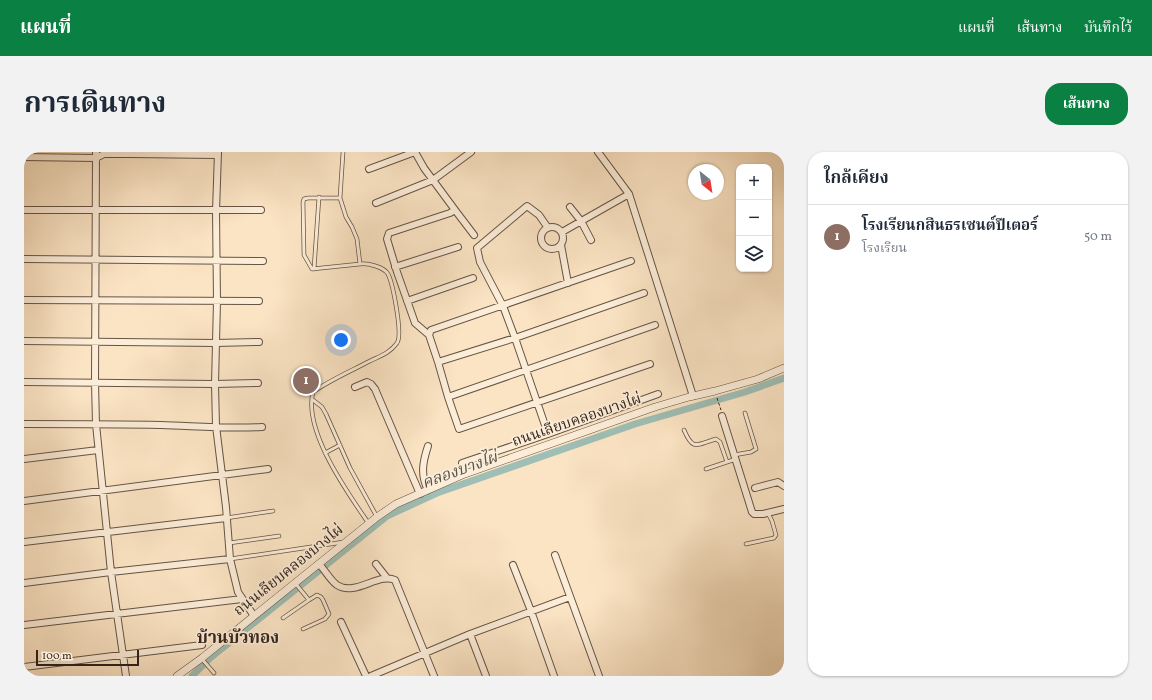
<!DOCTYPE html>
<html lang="th">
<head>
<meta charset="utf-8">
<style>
  :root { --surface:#fff; --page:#f2f2f3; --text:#1f2937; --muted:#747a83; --line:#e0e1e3; --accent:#0b8043 }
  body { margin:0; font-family:Vollkorn,"Noto Serif Thai",serif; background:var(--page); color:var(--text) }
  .controls { position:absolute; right:12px; top:12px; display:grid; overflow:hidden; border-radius:8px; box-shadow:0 1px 3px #0004 }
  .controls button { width:36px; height:36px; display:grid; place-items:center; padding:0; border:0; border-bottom:1px solid var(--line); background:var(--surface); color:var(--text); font:20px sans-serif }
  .compass { position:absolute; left:664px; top:12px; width:36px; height:36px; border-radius:50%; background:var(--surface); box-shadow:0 1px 3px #0004; rotate:150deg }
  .scale { position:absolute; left:12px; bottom:10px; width:103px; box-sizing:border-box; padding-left:4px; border:2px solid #35241a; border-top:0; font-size:11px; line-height:14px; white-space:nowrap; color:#35241a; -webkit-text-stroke:3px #fcedd9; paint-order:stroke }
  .you { position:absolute; left:317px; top:188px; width:14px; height:14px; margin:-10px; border:3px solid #fff; border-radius:50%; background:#1a73e8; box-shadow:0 0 0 6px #1a73e833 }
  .badge { display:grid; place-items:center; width:26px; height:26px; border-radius:50%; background:var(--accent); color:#fff; font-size:13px; font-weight:700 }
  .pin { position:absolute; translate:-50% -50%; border:2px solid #fff; box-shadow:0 1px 4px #0006 }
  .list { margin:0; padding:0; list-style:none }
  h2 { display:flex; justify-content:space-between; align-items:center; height:52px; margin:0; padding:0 16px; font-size:17px }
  h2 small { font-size:13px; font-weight:400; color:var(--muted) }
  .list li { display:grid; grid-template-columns:26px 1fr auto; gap:12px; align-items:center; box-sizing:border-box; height:64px; padding:0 16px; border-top:1px solid var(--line) }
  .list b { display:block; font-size:15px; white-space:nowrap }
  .list p { margin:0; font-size:13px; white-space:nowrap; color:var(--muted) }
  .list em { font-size:13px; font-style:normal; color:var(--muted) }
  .icon { flex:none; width:22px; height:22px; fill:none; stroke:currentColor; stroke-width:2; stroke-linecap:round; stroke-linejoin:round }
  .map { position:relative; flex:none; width:760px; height:524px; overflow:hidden; border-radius:16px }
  header { display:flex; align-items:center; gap:24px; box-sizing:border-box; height:56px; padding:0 20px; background:var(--accent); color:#fff }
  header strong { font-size:19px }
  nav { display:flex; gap:22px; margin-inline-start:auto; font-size:14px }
  .intro { display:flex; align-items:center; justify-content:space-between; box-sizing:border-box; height:96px; padding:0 24px }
  h1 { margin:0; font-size:28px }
  .button { padding:10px 18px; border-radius:16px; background:var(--accent); color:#fff; font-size:14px; font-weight:700 }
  main { display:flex; gap:24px; padding:0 24px }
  aside { flex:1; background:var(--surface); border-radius:16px; box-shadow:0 1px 3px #0004 }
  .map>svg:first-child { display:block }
</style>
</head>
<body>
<header>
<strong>แผนที่</strong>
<nav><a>แผนที่</a><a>เส้นทาง</a><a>บันทึกไว้</a></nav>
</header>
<div class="intro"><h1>การเดินทาง</h1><a class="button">เส้นทาง</a></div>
<main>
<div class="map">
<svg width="760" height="524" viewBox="0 0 760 524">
  <rect width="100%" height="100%" fill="#fbe4c4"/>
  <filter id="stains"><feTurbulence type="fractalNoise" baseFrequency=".005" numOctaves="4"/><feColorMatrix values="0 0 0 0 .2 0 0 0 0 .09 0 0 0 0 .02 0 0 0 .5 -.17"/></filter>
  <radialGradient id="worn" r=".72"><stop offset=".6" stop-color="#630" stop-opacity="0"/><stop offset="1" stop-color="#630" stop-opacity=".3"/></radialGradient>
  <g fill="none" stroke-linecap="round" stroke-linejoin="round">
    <!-- canal -->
    <path stroke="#9fbeb5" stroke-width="7" d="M168,524L186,506L363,364L413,341L611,272L721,240L760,226"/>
    <defs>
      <path id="service" d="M316,46H284L280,47L279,50L280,103L288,117L336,112L333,87L328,75L322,65L316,46L319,0
        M336,112C344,111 360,115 364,122C369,132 379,183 373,191C366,201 356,204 346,209C327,219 306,228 289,240C279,279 324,341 345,372
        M290,117L295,45
        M289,248L298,255L302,262L326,316L353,365
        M660,278C669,299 672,293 692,287L696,290L703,310
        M301,301L316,293
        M710,303L727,300L732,297L721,261
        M682,317L712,307
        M202,366L249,359
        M205,391L255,384
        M722,392L750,386L752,383L748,369L744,361
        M206,407L320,390
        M271,431L285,448L293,443L297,445L299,448L305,462L301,467L279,477
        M259,466L285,448
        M178,507L190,521"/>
      <path id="minor" d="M72,0L71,230L72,272L87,420L102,524
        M194,0L192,59L193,149L191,232L192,274L202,355L206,407L214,440L230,464
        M391,0L400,16L431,58
        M574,0L605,42L669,244
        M0,5L72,6L80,2H107L194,3
        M345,17L391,0
        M352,51L409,28L447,0
        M546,55L557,69L567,88
        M0,58H237
        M517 86a11 11 0 1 1 22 0a11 11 0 1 1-22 0Z
        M524,76L515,63L503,54L453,96L456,110L479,154L491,186L524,282L634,242
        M538,80L605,42
        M537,93L544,131
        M0,107L239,109
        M371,115L434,95
        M0,148L235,149
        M383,149L449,126
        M405,183L391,171L373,120L363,87L365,81L426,61L431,58L450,83
        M0,189L192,191L235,190
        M414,210L405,183L407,178L607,109
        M626,212L435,277L424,245L631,173
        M0,230L191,232L234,231
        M331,235L343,230L347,232L351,237L396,342
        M424,245L414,210L491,186L620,141
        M698,264L728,360L730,362H739L760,357
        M0,272C46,272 92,272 137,273C171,274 204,277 238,275
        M0,307L74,298
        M438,311L524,282
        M731,336L754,330L760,334
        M404,338C396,323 399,309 404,294
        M0,349L244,317
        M0,390L202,366
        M531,403L575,524
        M295,412C301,418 306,428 313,433C331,445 355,420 371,428L410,524
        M352,412L363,426
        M489,413L507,459L530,524
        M0,431L87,420L206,407
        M317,470L342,524
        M0,473L218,447
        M446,482L462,524
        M0,515L178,493
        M347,524L446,482L546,445"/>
      <path id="tertiary" d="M153,524L178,506L353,365L372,352L438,323L631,255L665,245L691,239L734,227L760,216"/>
    </defs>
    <!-- service casing -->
    <use href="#service" stroke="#665444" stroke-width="4.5"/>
    <!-- minor casing -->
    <use href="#minor" stroke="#665444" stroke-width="8"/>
    <!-- tertiary casing -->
    <use href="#tertiary" stroke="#665444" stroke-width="8"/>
    <!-- path -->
    <path stroke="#35241a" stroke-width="1" stroke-dasharray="3 2" stroke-linecap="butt" d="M693,246L697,258"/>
    <!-- service -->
    <use href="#service" stroke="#fcedd9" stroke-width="3"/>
    <!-- minor -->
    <use href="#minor" stroke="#fcedd9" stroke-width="6"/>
    <!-- tertiary -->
    <use href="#tertiary" stroke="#fcedd9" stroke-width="7"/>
  </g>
  <g text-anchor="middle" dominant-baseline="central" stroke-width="3.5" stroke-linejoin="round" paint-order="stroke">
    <!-- street labels -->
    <g font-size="15" fill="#35241a" stroke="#fcedd9">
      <text transform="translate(553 269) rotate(-19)">ถนนเลียบคลองบางไผ่</text>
      <text transform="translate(265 419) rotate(-39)">ถนนเลียบคลองบางไผ่</text>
    </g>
    <!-- water labels -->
    <g font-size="16" font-style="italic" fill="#555248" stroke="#fcedd9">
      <text transform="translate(436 319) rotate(-20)">คลองบางไผ่</text>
    </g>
    <!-- quarter labels -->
    <g font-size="17" font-weight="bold" fill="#35241a" stroke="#fcedd9">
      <text x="214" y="486">บ้านบัวทอง</text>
    </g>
  </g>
  <rect width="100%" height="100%" filter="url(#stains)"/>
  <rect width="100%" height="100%" fill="url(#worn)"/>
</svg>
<div class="controls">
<button>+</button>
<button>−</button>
<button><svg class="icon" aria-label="layers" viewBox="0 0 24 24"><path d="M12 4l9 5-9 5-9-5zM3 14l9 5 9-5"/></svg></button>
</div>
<svg class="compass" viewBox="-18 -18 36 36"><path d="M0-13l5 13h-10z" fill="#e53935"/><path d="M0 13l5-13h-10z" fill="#747a83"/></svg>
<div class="scale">100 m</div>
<div class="you"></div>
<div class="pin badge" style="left:282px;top:229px;background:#8d6e63">1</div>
</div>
<aside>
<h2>ใกล้เคียง<small></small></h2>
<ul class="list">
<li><span class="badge" style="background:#8d6e63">1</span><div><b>โรงเรียนกสินธรเซนต์ปีเตอร์</b><p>โรงเรียน</p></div><em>50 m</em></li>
</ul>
</aside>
</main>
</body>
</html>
